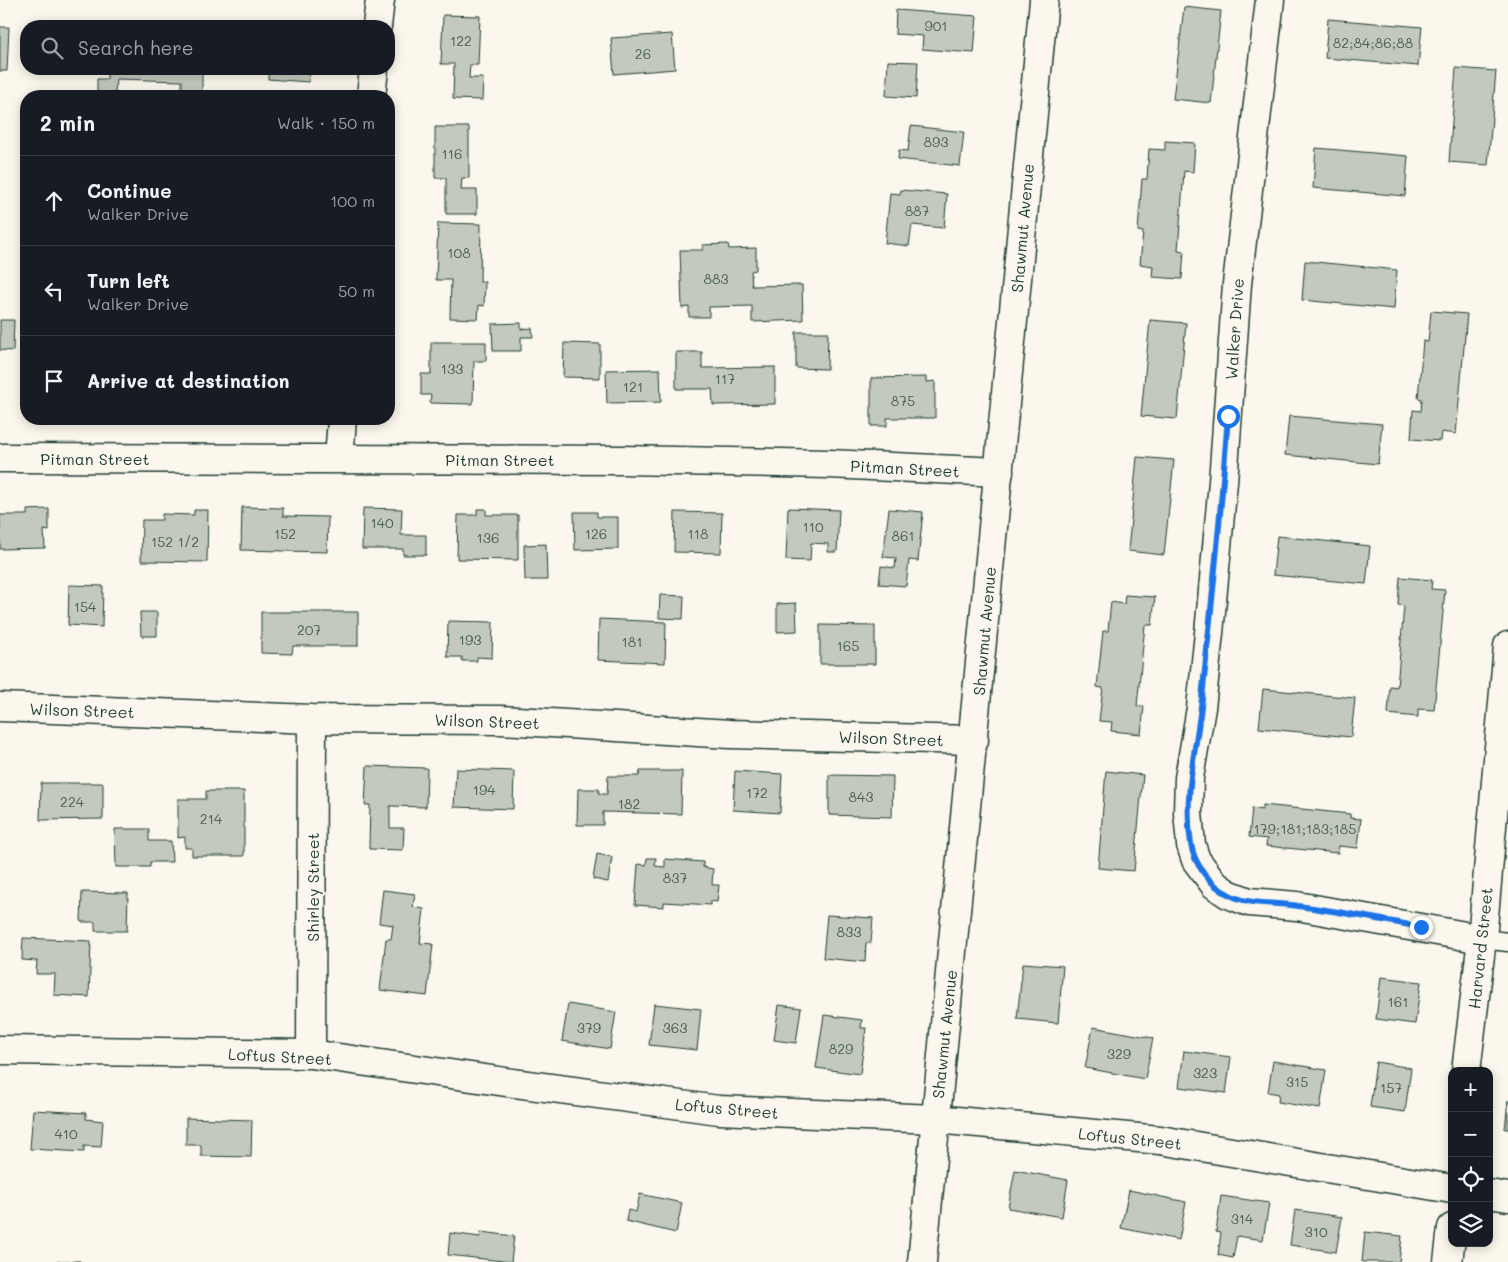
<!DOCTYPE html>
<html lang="en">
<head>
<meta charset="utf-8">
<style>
  :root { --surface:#171b24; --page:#20242c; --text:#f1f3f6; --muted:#9ea1a6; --line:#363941 }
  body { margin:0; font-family:Mali,sans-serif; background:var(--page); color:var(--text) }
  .controls { position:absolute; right:15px; bottom:15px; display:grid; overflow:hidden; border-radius:10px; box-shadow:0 2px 12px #0003 }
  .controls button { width:45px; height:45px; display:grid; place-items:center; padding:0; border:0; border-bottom:1px solid var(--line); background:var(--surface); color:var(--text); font:25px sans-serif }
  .stop { position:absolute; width:15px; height:15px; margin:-11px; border:4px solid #1a73e8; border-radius:50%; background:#fff }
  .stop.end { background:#1a73e8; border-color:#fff; box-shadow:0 1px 5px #0008 }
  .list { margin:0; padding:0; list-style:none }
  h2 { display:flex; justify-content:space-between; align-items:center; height:65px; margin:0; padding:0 20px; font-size:21px }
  h2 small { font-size:16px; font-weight:400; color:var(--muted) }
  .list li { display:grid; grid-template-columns:32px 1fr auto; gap:15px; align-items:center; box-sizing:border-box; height:90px; padding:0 20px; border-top:1px solid var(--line) }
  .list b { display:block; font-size:19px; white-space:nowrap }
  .list p { margin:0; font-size:16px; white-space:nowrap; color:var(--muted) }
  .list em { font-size:16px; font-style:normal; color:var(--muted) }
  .icon { flex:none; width:28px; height:28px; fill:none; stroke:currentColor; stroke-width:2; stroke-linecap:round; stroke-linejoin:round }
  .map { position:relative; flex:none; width:1508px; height:1262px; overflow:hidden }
  .search { position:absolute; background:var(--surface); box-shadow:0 2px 12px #0003; left:20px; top:20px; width:375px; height:55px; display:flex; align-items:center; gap:12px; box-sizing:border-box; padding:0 18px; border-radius:20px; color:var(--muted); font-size:19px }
  .panel { position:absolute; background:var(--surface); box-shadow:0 2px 12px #0003; left:20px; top:90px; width:375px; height:335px; border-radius:20px }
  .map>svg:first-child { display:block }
</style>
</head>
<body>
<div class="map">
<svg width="1508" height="1262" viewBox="0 0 1508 1262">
  <rect width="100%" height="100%" fill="#fbf7ec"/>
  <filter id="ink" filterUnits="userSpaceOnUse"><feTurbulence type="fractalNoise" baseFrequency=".02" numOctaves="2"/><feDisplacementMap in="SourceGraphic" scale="10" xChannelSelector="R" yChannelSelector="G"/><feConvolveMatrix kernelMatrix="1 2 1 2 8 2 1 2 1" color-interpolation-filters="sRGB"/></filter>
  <g filter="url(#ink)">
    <!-- building -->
    <path fill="#c4c9be" stroke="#1f3d34" d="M1184,7L1221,11L1211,103L1173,99Z
      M896,10L977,16L974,53L922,49L923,36L895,34Z
      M443,15L480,16L478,65H470L469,78H483L482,100L453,99L454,64H441Z
      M1328,19L1422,27L1418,66L1325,58Z
      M0,27H9L7,71H0Z
      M672,34L675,69L614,74L611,38Z
      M888,61L918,62L916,98L886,96Z
      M1456,68L1496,71L1488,165L1449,162Z
      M107,69H202V96H182V81L116,79L115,93L97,92V79H107Z
      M269,69H310L309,82L268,79Z
      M911,126L964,132L960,166L898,159L899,150L908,151Z
      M435,127H469V178H462L461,190H477V214H446V178H435Z
      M1165,141L1195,143L1193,172L1184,171L1178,250L1184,251L1182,279L1152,277L1153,266L1140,264L1143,232L1138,231L1142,179H1147L1149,149L1165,150Z
      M1316,148L1408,156L1405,196L1313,188Z
      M901,190L947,194L944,228L912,225L909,246L885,243L890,193L900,194Z
      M438,223L481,224L480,282H485L484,306L479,305L478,319L450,318L451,280H436Z
      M728,244L729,249L756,248V270L751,271L752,286L802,285L803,320L752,322V306L709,307V317H689V307L682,308L680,250H703L702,245Z
      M1305,261L1397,270L1394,309L1302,300Z
      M1431,311L1467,314L1456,434L1441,432L1440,441L1411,439L1413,410L1421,411L1422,399L1418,398L1423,341L1428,342Z
      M0,320H14L13,351L0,350Z
      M1150,320L1186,323L1177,419L1141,416Z
      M521,323V329L532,328L533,337H521V351H493L492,324Z
      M796,332H828L827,369L796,368Z
      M431,342H486V361H474L473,404L430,403L431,395H421V374H431Z
      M564,343L600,344V378L563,377Z
      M676,352H702V368L775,367V404L713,405L712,389H676Z
      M22,362H26V380H22Z
      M660,369L661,402L607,403L606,370Z
      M926,377V382L935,381V418H887V426H871V378Z
      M1289,416L1382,424L1378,464L1285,455Z
      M1137,457L1174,460L1164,555L1128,551Z
      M242,507L283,508V516L328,517L327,552L241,550Z
      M363,508L402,509L401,535H426V555H403V549H362Z
      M788,508L839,510L837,552H828V544L811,543L810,561L786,560Z
      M49,509V531L44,530L45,548L0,549V515H27V510Z
      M477,509H486V515H518V560L457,559L458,515H477Z
      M889,509L923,512L918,561L909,560L906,586L879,584L881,566L895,568L896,558L883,557Z
      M194,510H208L207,562L141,561L142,520H162V514L194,515Z
      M574,512H597V517H618V549L575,550Z
      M675,512L722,513L721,553L674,552Z
      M1277,536L1370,546L1366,584L1273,575Z
      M546,544L547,580H525L524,545Z
      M1400,577L1432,580L1431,589L1445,590L1434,710L1418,709V717L1388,714L1390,686L1397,687L1404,606L1398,605Z
      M69,585L103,586L102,627L68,625Z
      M660,595L684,596L683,619L659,618Z
      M1125,595L1155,597L1152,625H1145L1137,706H1144L1141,734L1111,731L1112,722L1099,721L1103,688L1097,687L1103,631H1108L1111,602L1124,604Z
      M796,603L797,631L777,632V604Z
      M140,612H157V636H141Z
      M261,612H358V646H293L292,654L261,653Z
      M599,619L666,622L665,663L598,660Z
      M448,621L493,622L492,658L477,657V661H462V657H447Z
      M820,625L875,626V664H820Z
      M1263,689L1355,698L1351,737L1259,728Z
      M367,766L427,768L426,807L390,806V828H404L403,850L369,849L370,805H365Z
      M456,769L514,771L513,809L454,807Z
      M640,771H682L681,814L603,812V825H577L578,789H599V794H607L608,776H639Z
      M735,771L782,774L780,813L733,810Z
      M1106,771L1143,775L1134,871L1098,868Z
      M829,775L893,776L892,817L829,815Z
      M41,783H103V819L40,820Z
      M206,791H244V856H192V848H185V837L178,838V799H206Z
      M1263,805L1350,814V818L1361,819L1358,848L1339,846L1338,853L1266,846L1267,839L1249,837L1252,808L1262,810Z
      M115,829H149V841H171L172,862H150V867H116Z
      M597,854L612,857L608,882L593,879Z
      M647,858H656L655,866L665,867V859L703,862V867L713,869L712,885H719L717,902L710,901V905L664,902V907L635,905L638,864L646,865Z
      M383,890L415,894L413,907L424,909L420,943L433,944L427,996L380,990L386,939H391L393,925L379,923Z
      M82,892L128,893L127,931H95V922H81Z
      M827,915L873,918L871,943H866L865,962L823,958Z
      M23,938L91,941L89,997L54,995L55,974H36L37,961L22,960Z
      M1023,963L1063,966L1058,1023L1017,1019Z
      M1381,977L1421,982L1415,1024L1376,1019Z
      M568,1004L616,1012L610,1049L562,1041Z
      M654,1004L701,1009L697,1050L649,1045Z
      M779,1005L801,1008L796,1043L774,1040Z
      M824,1015L862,1020L861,1028H866L860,1074L816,1068Z
      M1093,1027L1153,1038L1145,1079L1085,1068Z
      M1184,1051L1231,1057L1226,1093L1179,1087Z
      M1273,1061L1326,1070L1320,1109L1278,1102L1279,1094L1268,1092Z
      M1376,1062L1411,1068L1405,1112L1370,1107Z
      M1508,1100V1129H1505Z
      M33,1110L86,1113V1119L103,1121L101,1147L84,1146V1152L30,1149Z
      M186,1118L252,1120L251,1157L201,1156V1145H186Z
      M1015,1170L1068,1180L1062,1217L1008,1208Z
      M1129,1190L1186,1202L1179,1240L1121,1228Z
      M640,1194L682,1203L676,1233L626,1221L628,1210L636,1212Z
      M1221,1196L1269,1203L1263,1240L1237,1236L1233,1258L1218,1255L1221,1233L1216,1232Z
      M1295,1210L1342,1217L1336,1252L1290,1245Z
      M481,1232L514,1236L511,1262L448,1255L450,1233L480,1237Z
      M1365,1232L1402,1236L1399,1262H1362Z
      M80,1261V1262H36Z"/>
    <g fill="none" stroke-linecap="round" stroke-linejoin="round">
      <defs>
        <path id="service" d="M1482,939L1508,942"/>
        <path id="minor" d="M1270,0L1237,284L1223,482L1209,633L1201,708L1189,778L1188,813L1191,845L1196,860L1215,885L1228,894L1249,902L1297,906L1482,939
          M377,26L380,0
          M371,96L374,69
          M0,458L621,460L829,464L999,472
          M339,459L342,419
          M0,707L312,719L501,720L730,734L974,740
          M0,1050L311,1054L506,1082L719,1110L935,1119L1160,1140L1452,1189
          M311,1054L312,719
          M1466,1071L1482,939L1508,646
          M1489,1194L1508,1197
          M1448,1262L1452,1228"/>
        <path id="secondary" d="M922,1262L1044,0"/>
      </defs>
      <!-- service casing -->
      <use href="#service" stroke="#1f3d34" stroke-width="21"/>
      <!-- minor casing -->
      <use href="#minor" stroke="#1f3d34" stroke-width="31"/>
      <!-- secondary casing -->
      <use href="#secondary" stroke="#1f3d34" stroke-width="31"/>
      <!-- service -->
      <use href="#service" stroke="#fbf7ec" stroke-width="18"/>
      <!-- minor -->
      <use href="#minor" stroke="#fbf7ec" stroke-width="28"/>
      <!-- secondary -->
      <use href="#secondary" stroke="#fbf7ec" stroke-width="28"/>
    </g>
  </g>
  <g fill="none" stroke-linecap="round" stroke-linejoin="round" filter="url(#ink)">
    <!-- route -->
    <path stroke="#1a73e8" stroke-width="6" d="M1228,416C1221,510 1212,604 1202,698C1197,747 1183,794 1191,844C1194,864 1210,885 1228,894C1249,906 1275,902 1298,906C1339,911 1380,920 1421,927"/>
  </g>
  <g text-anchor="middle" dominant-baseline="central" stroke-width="4" stroke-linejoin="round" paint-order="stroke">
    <!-- number labels -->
    <g font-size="14" fill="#486056">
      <text x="936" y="25">901</text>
      <text x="461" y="40">122</text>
      <text x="1373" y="42">82;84;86;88</text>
      <text x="643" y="53">26</text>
      <text x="936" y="141">893</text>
      <text x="452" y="153">116</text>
      <text x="917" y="210">887</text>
      <text x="459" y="252">108</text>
      <text x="716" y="278">883</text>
      <text x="452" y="368">133</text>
      <text x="725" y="378">117</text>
      <text x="633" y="386">121</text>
      <text x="903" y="400">875</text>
      <text x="382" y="522">140</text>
      <text x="813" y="526">110</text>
      <text x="285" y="533">152</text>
      <text x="596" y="533">126</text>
      <text x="698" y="533">118</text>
      <text x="903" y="535">861</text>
      <text x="488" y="537">136</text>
      <text x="175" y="541">152 1/2</text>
      <text x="85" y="606">154</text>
      <text x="309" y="629">207</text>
      <text x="470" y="639">193</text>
      <text x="632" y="641">181</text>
      <text x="848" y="645">165</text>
      <text x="484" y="789">194</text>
      <text x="757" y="792">172</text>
      <text x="861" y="796">843</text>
      <text x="72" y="801">224</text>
      <text x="629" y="803">182</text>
      <text x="211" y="818">214</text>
      <text x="1305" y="828">179;181;183;185</text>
      <text x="675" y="877">837</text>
      <text x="849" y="931">833</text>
      <text x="1398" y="1001">161</text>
      <text x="589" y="1027">379</text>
      <text x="675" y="1027">363</text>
      <text x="841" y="1048">829</text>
      <text x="1119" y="1053">329</text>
      <text x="1205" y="1072">323</text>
      <text x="1297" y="1081">315</text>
      <text x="1391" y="1087">157</text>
      <text x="66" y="1133">410</text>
      <text x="1242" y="1218">314</text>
      <text x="1316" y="1231">310</text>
    </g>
    <!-- street labels -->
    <g font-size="16" fill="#1f3d34" stroke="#fbf7ec">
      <text transform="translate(1022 228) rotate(-85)">Shawmut Avenue</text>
      <text transform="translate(1234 329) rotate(-86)">Walker Drive</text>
      <text x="95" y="458">Pitman Street</text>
      <text x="500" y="459">Pitman Street</text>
      <text transform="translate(905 468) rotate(3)">Pitman Street</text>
      <text transform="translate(984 631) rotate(-85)">Shawmut Avenue</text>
      <text transform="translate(82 710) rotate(2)">Wilson Street</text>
      <text transform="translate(487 721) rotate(2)">Wilson Street</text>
      <text transform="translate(891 738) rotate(2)">Wilson Street</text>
      <text transform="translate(312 887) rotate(-90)">Shirley Street</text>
      <text transform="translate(1480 948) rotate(-84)">Harvard Street</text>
      <text transform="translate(944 1034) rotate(-84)">Shawmut Avenue</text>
      <text transform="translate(280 1056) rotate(3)">Loftus Street</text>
      <text transform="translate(727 1108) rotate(5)">Loftus Street</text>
      <text transform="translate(1130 1138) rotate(6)">Loftus Street</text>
    </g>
  </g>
</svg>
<div class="controls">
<button>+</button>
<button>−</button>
<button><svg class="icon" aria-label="locate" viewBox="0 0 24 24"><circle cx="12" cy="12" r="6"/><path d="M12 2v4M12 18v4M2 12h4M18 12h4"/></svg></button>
<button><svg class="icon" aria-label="layers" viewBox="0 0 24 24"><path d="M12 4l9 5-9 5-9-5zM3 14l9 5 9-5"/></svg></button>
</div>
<div class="stop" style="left:1228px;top:416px"></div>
<div class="stop end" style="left:1421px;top:927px"></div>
<div class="search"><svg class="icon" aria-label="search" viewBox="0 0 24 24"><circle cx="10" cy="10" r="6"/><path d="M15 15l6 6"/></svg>Search here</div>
<section class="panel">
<h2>2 min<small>Walk · 150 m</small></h2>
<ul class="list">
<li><svg class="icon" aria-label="ahead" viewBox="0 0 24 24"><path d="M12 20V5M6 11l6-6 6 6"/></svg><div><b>Continue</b><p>Walker Drive</p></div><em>100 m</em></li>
<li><svg class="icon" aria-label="left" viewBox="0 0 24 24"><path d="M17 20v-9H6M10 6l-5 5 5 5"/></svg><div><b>Turn left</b><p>Walker Drive</p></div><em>50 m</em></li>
<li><svg class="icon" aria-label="arrive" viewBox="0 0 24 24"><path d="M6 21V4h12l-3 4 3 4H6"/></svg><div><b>Arrive at destination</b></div></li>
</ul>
</section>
</div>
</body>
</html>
